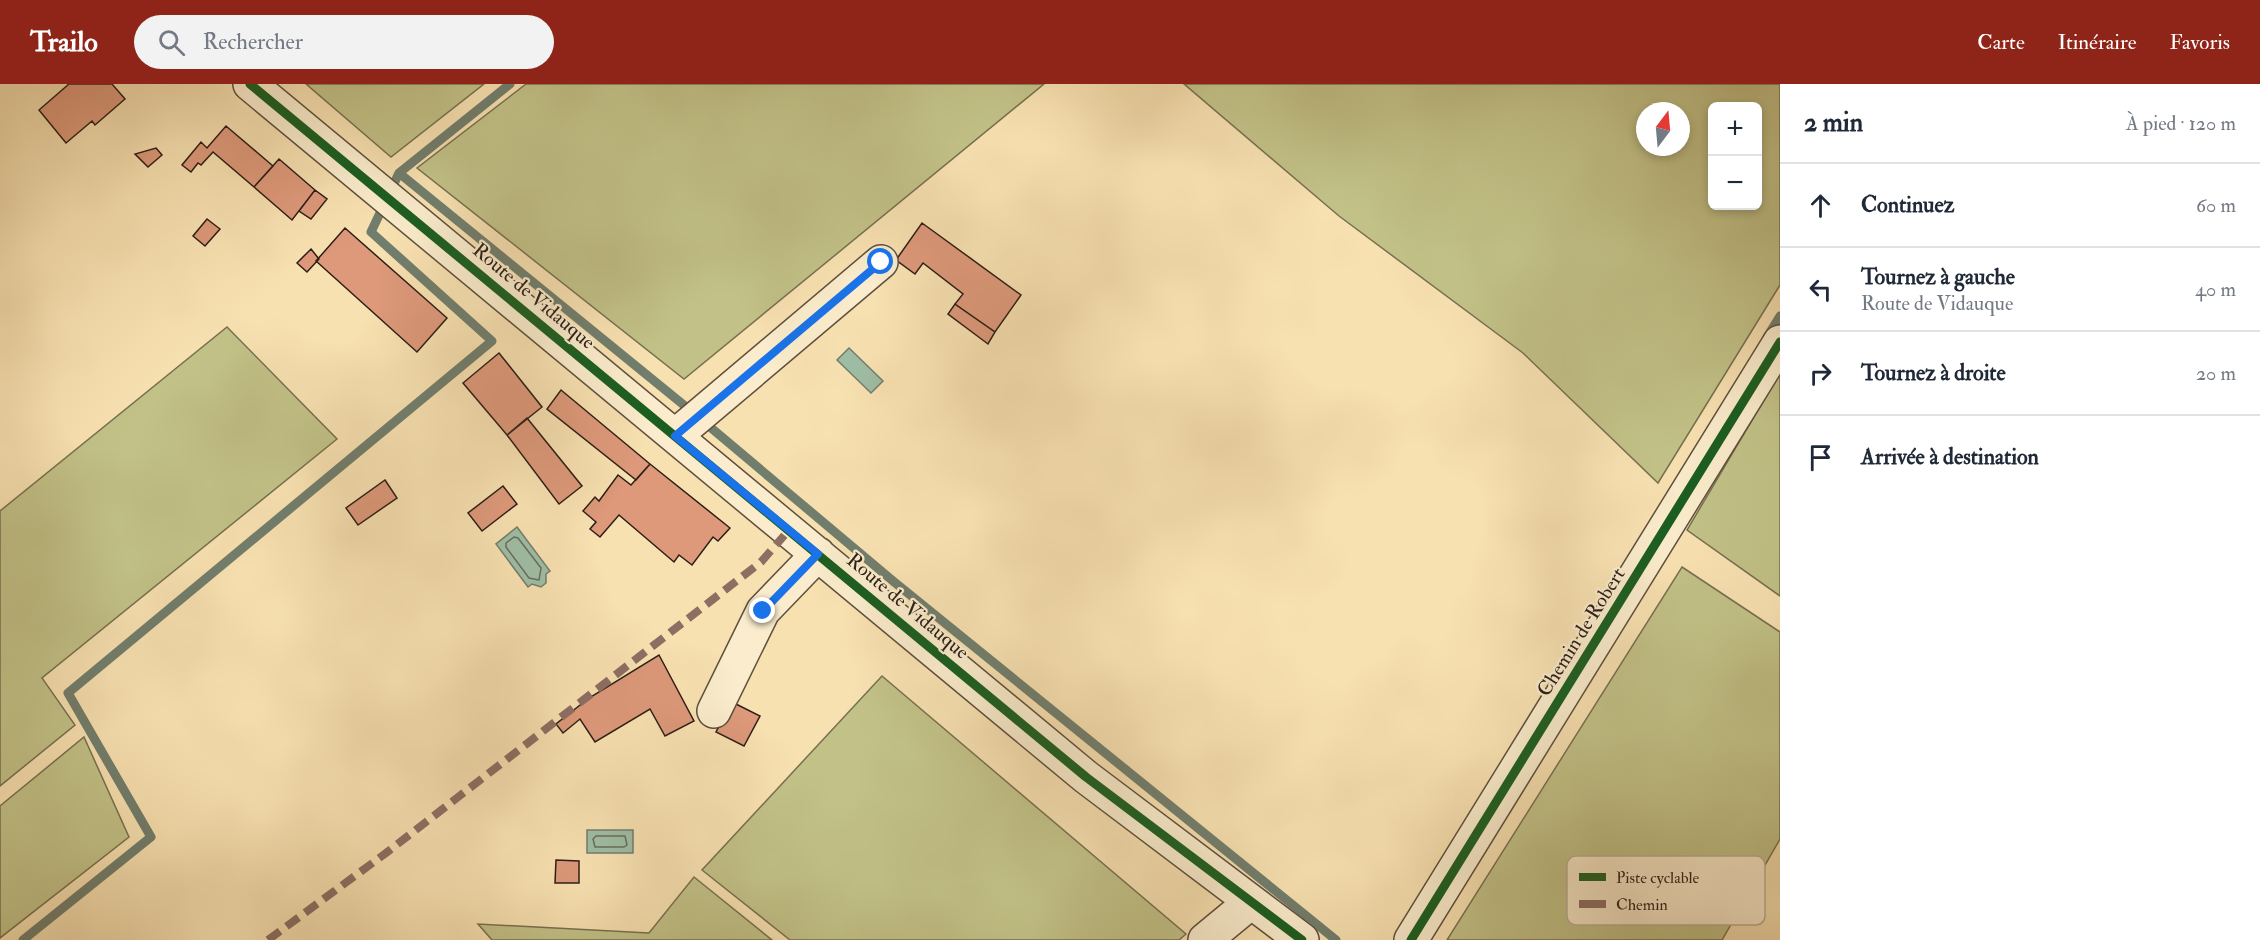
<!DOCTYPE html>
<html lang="fr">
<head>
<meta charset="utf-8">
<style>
  :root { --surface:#fff; --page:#f2f2f3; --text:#1f2937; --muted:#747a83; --line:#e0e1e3; --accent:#8f2418 }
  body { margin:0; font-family:"IM FELL Double Pica",serif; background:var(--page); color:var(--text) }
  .controls { position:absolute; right:18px; top:18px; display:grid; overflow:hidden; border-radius:9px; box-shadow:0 3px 9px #0003 }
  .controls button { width:54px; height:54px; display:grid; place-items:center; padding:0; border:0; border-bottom:2px solid var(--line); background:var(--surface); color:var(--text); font:30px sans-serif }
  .compass { position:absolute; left:1636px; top:18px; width:54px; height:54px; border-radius:50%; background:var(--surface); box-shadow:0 3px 9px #0003; rotate:16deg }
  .stop { position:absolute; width:18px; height:18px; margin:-14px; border:4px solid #1a73e8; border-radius:50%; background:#fff }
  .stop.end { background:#1a73e8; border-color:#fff; box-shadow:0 2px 6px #0008 }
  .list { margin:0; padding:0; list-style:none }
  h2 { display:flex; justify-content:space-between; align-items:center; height:78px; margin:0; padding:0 24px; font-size:26px }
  h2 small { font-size:20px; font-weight:400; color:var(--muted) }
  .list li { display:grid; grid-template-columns:39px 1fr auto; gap:18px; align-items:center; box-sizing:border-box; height:84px; padding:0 24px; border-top:2px solid var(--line) }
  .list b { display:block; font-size:22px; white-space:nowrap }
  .list p { margin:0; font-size:20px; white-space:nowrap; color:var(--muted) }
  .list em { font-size:20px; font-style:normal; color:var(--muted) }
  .icon { flex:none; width:33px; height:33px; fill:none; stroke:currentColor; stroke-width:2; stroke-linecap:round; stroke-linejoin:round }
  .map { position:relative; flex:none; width:1780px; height:856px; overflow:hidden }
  header { display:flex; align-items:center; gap:36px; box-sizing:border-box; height:84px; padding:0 30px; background:var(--accent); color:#fff }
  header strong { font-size:28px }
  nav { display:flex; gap:33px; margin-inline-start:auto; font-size:21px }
  .search { width:420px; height:54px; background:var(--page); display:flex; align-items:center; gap:15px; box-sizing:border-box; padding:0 21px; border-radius:33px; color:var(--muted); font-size:22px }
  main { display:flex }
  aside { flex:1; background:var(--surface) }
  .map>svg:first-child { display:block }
</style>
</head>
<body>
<header>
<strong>Trailo</strong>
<div class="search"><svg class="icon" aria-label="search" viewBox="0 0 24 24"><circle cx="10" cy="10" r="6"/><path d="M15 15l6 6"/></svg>Rechercher</div>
<nav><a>Carte</a><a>Itinéraire</a><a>Favoris</a></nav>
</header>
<main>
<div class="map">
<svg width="1780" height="856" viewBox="0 0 1780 856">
  <rect width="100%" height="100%" fill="#f8e1b1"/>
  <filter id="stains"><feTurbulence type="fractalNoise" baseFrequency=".00333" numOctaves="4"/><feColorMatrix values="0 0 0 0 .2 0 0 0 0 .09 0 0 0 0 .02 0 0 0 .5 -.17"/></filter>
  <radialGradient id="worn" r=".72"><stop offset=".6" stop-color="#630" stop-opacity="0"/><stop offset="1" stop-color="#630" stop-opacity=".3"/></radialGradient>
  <!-- green -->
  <path fill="#c2c288" stroke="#777050" stroke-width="1.5" fill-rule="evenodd" d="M306,0H484L391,73Z
    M526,0H1044L684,295L417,84Z
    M1184,0H1780V201L1658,399L1523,269L1339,132ZM1712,22H1758V122H1712ZM1645,27H1681V63H1645Z
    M227,243L337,355L42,594L75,641L0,702V427Z
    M1780,289V512L1687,446Z
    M1682,483L1780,548V755L1722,856H1447Z
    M882,592L1186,850L1179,856H790L702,786Z
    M84,653L129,753L0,854V722Z
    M694,793L772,856H492L478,840L649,849Z"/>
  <!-- water -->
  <path fill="#9fbea6" stroke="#717e6d" stroke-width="1.5" d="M849,264L883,297L871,309L837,276Z
    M517,443L550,487L546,490V499L541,503L532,500L528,503L496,460Z
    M587,746H633V769H587Z"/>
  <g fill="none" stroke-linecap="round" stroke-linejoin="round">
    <!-- shore -->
    <path stroke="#666e5f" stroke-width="1.5" d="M514,453L518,454L541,484L539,496L529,494L506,463V459Z
      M596,752H625L627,761L624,763H595L593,755Z"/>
    <!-- stream -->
    <path stroke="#717e6d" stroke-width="9" d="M399,89L685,322L893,497L1336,856
      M1767,253L1780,232
      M23,856L151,753L68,609L492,257L371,148L399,89L510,0"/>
  </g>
  <!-- building -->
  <path fill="#dd997a" stroke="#2c1e18" stroke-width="1.5" d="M69,0H112L125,15L95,41L92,37L66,59L39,26Z
    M226,42L273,82L254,103L213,68L201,81L198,79L191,88L182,81L201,58L207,64Z
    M156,64L162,71L148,83L135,70Z
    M279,75L315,106L292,136L254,103Z
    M315,106L327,115L311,135L299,127Z
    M207,135L220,145L205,162L193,152Z
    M922,139L1021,211L995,248L955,220L963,210L923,179L915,190L896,176Z
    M345,144L447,234L417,268L316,177Z
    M311,165L319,175L307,188L297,179Z
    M955,220L995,248L988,260L948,230Z
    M499,269L542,323L507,351L463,299Z
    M561,306L650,380L636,396L547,325Z
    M527,334L582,402L559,420L507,351Z
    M650,380L730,444L718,457L713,453L692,481L679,471L674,478L619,431L600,453L590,445L596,438L583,427L595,413L599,417L618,391L631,401Z
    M385,396L397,414L358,441L346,424Z
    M503,402L517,420L482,447L468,429Z
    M659,571L694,637L665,652L650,625L595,658L580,635L563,649L556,640L589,614Z
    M732,618L760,632L744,662L716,648Z
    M556,776L579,777V799H555Z"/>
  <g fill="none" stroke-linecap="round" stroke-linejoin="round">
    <defs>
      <path id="minor" d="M250,0L1086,693L1302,856
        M675,352L881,178
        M714,627L763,527L818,470
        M1205,856L1251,818
        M1411,856L1780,258"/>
    </defs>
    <!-- minor casing -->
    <use href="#minor" stroke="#5f4f3e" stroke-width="36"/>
    <!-- minor -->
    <use href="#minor" stroke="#faeccc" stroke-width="33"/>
    <!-- quiet -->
    <path stroke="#8d6e63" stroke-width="8" stroke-dasharray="15 8" stroke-linecap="butt" d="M268,856L386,769L761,478L789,446"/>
    <defs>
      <path id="cycleway" d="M250,0L1086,693L1302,856
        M1411,856L1780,258"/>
    </defs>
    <!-- cycleway casing -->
    <use href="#cycleway" stroke="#faeccc" stroke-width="13"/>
    <!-- cycleway -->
    <use href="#cycleway" stroke="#1b5e20" stroke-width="9"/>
  </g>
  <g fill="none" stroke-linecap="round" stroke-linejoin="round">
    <!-- route -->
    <path stroke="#1a73e8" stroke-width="8" d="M763,527L818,470L675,352L881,178"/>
  </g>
  <g text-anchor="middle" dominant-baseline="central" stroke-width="4.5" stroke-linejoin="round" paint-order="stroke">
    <!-- street labels -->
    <g font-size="20" fill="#2c1e18" stroke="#faeccc">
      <text transform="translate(534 212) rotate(40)">Route de Vidauque</text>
      <text transform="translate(908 522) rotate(40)">Route de Vidauque</text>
      <text transform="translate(1581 548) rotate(-58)">Chemin de Robert</text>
    </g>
  </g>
  <!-- legend -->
  <rect x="1567" y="772" width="198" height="69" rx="9" fill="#faeccc" stroke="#bcae96" stroke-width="1.5"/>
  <rect x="1579" y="789" width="27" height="8" fill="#1b5e20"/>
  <rect x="1579" y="816" width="27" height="8" fill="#8d6e63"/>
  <g font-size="16" fill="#2c1e18">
    <text x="1616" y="799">Piste cyclable</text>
    <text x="1616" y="826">Chemin</text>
  </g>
  <rect width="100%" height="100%" filter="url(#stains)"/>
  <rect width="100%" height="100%" fill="url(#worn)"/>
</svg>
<div class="controls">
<button>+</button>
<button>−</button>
</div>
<svg class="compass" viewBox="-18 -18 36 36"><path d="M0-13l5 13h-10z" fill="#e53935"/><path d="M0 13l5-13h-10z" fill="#747a83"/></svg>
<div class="stop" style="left:881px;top:178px"></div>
<div class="stop end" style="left:763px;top:527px"></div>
</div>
<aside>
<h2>2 min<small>À pied · 120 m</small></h2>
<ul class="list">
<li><svg class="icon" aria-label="ahead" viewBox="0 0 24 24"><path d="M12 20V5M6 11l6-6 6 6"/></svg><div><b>Continuez</b></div><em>60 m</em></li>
<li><svg class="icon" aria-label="left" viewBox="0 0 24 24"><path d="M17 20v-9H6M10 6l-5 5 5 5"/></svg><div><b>Tournez à gauche</b><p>Route de Vidauque</p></div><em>40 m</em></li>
<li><svg class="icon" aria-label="right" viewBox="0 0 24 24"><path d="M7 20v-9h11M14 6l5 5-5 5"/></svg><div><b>Tournez à droite</b></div><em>20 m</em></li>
<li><svg class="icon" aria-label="arrive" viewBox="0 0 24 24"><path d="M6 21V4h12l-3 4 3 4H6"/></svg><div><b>Arrivée à destination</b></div></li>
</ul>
</aside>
</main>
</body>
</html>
